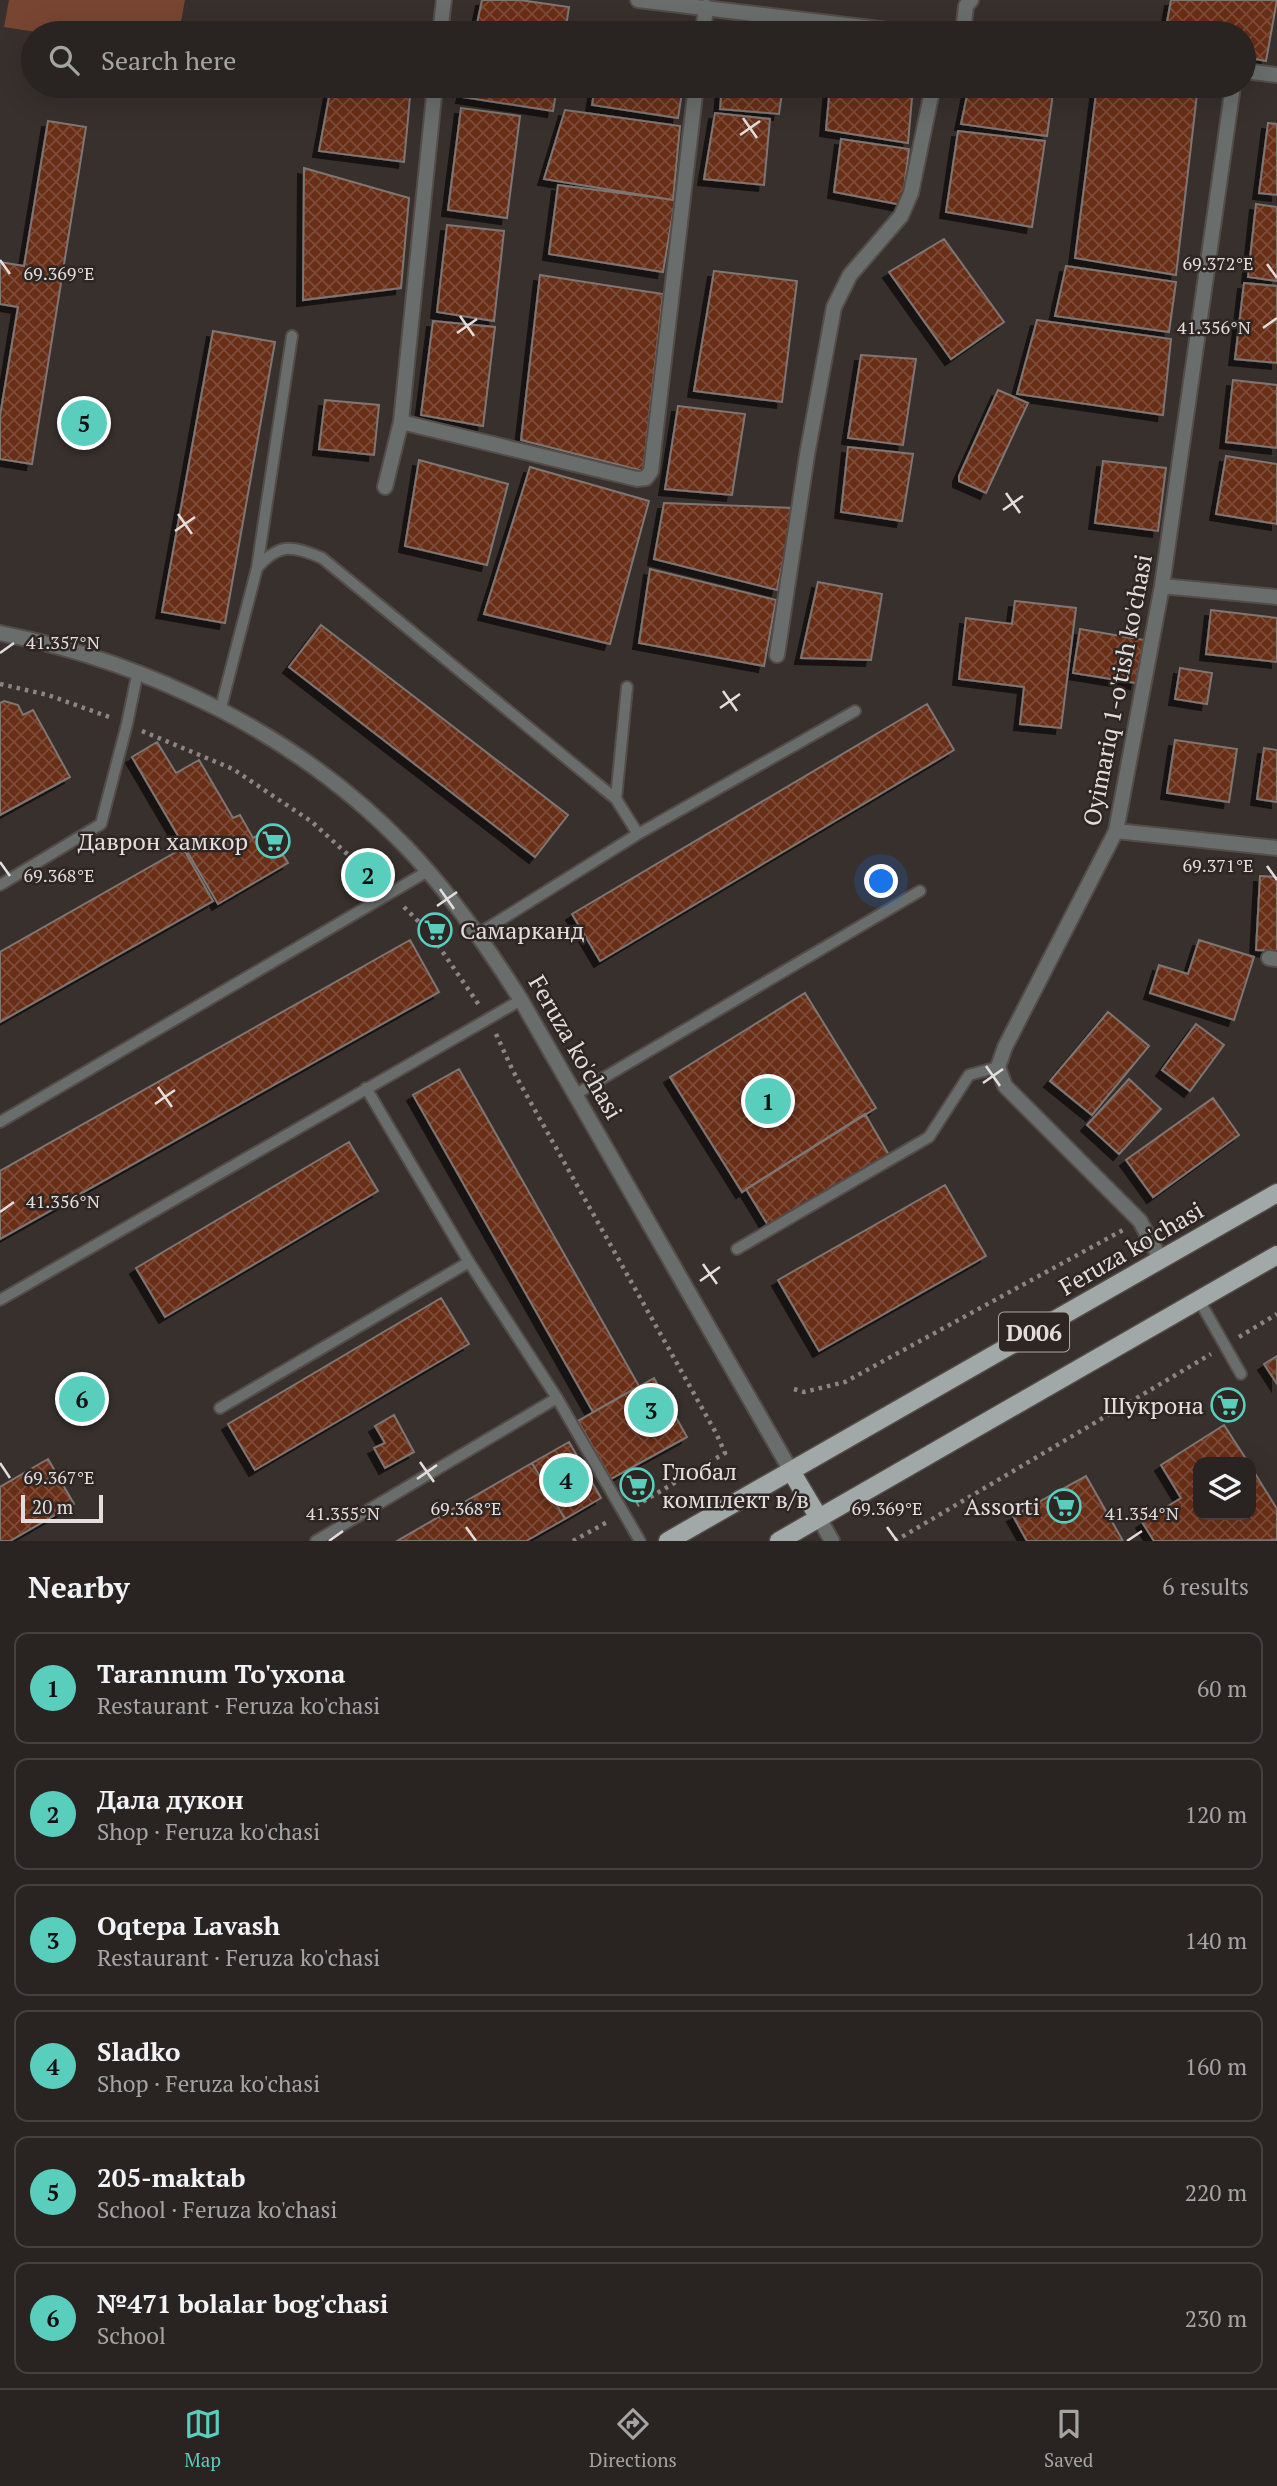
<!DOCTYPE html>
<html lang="en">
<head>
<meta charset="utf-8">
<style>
  :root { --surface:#292422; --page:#312c2a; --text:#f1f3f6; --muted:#a5a4a5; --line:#454140; --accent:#5acebd }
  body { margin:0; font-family:"PT Serif",serif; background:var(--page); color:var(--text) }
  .controls { position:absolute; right:21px; bottom:21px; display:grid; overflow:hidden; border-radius:14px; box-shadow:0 7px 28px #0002 }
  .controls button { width:63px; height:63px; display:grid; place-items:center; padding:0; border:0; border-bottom:2px solid var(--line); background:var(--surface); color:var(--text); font:35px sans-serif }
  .scale { position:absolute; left:21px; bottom:18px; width:82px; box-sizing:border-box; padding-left:7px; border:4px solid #e3dedd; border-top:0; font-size:19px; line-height:24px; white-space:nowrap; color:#e3dedd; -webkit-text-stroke:5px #2d2623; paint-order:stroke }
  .you { position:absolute; left:882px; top:882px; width:24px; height:24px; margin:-18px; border:5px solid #fff; border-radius:50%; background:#1a73e8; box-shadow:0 0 0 10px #1a73e833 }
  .badge { display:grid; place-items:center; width:46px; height:46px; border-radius:50%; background:var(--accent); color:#111; font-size:23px; font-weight:700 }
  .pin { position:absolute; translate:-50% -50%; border:4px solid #fff; box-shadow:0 2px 7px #0006 }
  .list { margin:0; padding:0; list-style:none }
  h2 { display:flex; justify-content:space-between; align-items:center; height:91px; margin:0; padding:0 28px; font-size:30px }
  h2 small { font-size:23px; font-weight:400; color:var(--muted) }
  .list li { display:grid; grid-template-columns:46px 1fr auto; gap:21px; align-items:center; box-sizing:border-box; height:112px; margin:0 14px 14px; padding:0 14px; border:2px solid var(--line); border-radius:14px }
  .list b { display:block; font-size:26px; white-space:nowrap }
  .list p { margin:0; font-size:23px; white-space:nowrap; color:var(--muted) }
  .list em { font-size:23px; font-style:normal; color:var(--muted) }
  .icon { flex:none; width:38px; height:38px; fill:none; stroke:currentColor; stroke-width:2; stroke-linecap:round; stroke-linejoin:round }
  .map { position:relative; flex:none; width:1277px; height:1541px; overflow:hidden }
  .search { position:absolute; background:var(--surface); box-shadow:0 7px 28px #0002; left:21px; right:21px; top:21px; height:77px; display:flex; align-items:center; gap:18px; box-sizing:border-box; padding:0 24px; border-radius:38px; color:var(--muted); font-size:26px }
  .sheet { height:847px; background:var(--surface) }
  nav { display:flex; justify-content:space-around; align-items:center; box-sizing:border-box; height:98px; border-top:2px solid var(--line); background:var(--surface); font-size:19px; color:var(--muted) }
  nav a { display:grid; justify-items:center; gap:4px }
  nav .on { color:var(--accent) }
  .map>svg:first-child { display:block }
</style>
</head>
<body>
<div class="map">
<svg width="1277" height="1541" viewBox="0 0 1277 1541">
  <defs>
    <pattern id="building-cross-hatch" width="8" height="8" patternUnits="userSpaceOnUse" patternTransform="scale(1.75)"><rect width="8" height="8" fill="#692e18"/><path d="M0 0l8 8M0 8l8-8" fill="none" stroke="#7e4c39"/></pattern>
    <filter id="shadow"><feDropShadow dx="-6" dy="6" stdDeviation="0" flood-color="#0009"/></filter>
  </defs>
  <rect width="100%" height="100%" fill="#37302d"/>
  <!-- grass -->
  <path fill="#784532" d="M9,0H185L179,33H42L4,27Z"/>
  <!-- building -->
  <path fill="url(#building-cross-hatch)" stroke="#7e7673" stroke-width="2" filter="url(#shadow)" d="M482,0H520L569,7L565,33H475Z
    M1171,0H1277L1266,61L1244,57V33H1165Z
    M331,86H411L404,162L319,151Z
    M465,86H557L553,111L462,97Z
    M595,86H683L678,118L592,105Z
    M722,86H783L779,114L720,109Z
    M830,86H913L908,143L826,130Z
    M969,86H1054L1047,136L961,124Z
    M1097,86H1135L1197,94L1176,275L1075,258Z
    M461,108L520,116L507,218L448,210Z
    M565,110L680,126L673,200L544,179Z
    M715,113L770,119L764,185L704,179Z
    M48,121L86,127L32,464L0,459V416L18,307L0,304V262L24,266Z
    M1268,123L1277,124V195L1259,193Z
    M958,131L1045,141L1032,227L946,212Z
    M841,139L909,149L902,205L834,192Z
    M304,168L409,198L401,288L303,300Z
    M558,185L675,200L663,272L549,254Z
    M1256,204L1277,207V281L1248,277Z
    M447,225L504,231L494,321L437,312Z
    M944,239L1004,322L951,359L889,272Z
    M1066,266L1176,282L1169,332L1055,316Z
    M714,271L797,281L782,402L694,391Z
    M540,275L663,294L643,471L521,440Z
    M1244,283L1277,286V363L1235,359Z
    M1037,320L1171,339L1163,415L1017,394Z
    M433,321L495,327L483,426L421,415Z
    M213,331L275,342L225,623L162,612Z
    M861,355L916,359L903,445L848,438Z
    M1233,380L1277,385V448L1226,442Z
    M998,390L1028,403L986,493L959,481V476Z
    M325,400L379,405L374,455L319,449Z
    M678,406L745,414L732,495L665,489Z
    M848,447L913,454L902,521L841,512Z
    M1226,456L1277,464V524L1216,514Z
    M419,460L508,484L487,565L405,546Z
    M1103,461L1166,468L1158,531L1095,523Z
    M530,467L649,501L610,644L484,614Z
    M664,503L794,508L777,590L654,559Z
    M650,569L776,600L764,666L639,643Z
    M818,582L882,594L871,660L801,658Z
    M1015,601L1076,608L1061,728L1020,724L1024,687L959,679L966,618L1012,624Z
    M1211,610L1277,618V662L1206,654Z
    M321,625L568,815L535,857L289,667Z
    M1080,629L1144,640L1136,683L1073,673Z
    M1180,668L1212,673L1207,704L1175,699Z
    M4,701L18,705L23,715L33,710L70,777L0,815V703Z
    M927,704L954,750L600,961L572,914Z
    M1175,740L1237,749L1229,802L1167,793Z
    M157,742L176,773L199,760L233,818L240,815L253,838L268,830L288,863L218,904L132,757Z
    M1264,748L1277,750V802L1257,799Z
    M183,848L213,901L0,1022V952Z
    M1260,876L1277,877V951L1256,950Z
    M410,940L439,992L0,1239V1171Z
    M1199,940L1254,957L1234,1020L1150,993L1159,965L1188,974Z
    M805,993L876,1108L742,1192L670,1077Z
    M1108,1012L1149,1046L1092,1115L1050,1081Z
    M1196,1024L1224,1045L1190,1091L1162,1070Z
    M459,1069L639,1386L593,1412L413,1095Z
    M1129,1079L1161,1109L1119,1154L1087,1125Z
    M1213,1098L1239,1135L1153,1197L1126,1160Z
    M865,1114L889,1155L769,1227L746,1189Z
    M349,1142L378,1191L165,1317L136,1268Z
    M945,1185L986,1256L819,1351L778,1280Z
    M441,1298L469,1344L255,1470L228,1424Z
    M1277,1356V1384L1264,1364Z
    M654,1378L687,1437L611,1479L578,1421Z
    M394,1415L414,1452L385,1468L374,1448L385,1443L375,1426Z
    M1224,1425L1248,1462H1198V1515H1251V1467L1277,1509V1540L1154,1541L1142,1522L1181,1498L1161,1465Z
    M569,1442L601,1498L565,1519L532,1463Z
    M48,1459L74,1504L10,1541H0V1487Z
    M532,1463L565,1519L526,1541H397Z
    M1086,1476L1123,1541H1027L1013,1516Z"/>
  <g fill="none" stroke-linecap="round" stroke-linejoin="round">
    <defs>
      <path id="service" d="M257,568L292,336
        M220,711L257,568C280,542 292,546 322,558L616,799L638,834
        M616,799L627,687
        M0,885L101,824L127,724L138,671
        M478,934L638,834L855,711
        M366,1088L469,1262L557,1398L640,1541
        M576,1094L920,891
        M0,1122L428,871
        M737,1249L929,1137L969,1075L998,1067
        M0,1300L521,1000
        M1199,1300L1241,1374
        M220,1408L469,1262
        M316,1541L557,1398"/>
      <path id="minor" d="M638,0L913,33
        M440,33L444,0
        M703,33L706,7
        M963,33L966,6L971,0
        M1244,71L1277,75
        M401,422L637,479L646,478L651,471L696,86
        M385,487L401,422L435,86
        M1162,586L1277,597
        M777,655L807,455L834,307L850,275L901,216L911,193L933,86
        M1116,831L1277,848
        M1269,958L1277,959
        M1161,1260L1140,1221L1005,1086L998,1067L1005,1047L1116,831L1162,586L1233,86
        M819,1518L832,1541"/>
      <path id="tertiary" d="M0,633C151,663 299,735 407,848C451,894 487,946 521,1000L791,1471"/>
      <path id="primary" d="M791,1471L819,1518
        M668,1541L1277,1193
        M779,1541L1277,1255"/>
    </defs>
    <!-- service casing -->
    <use href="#service" stroke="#534c49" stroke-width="14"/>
    <!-- minor casing -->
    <use href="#minor" stroke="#534c49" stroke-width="18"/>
    <!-- tertiary casing -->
    <use href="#tertiary" stroke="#534c49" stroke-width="18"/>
    <!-- primary casing -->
    <use href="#primary" stroke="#534c49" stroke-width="21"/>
    <!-- path -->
    <path stroke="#8b8583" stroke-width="4.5" stroke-dasharray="3.5 5" stroke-linecap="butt" d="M0,684L48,695L112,718
      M142,731L233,769L312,822L377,881
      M404,907L429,932L479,1005
      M496,1034L513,1071L716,1433L725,1453L637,1505
      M1239,1337L1277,1314
      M794,1389L804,1392L845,1382L1123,1230
      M573,1541L609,1521
      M895,1541L1211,1354"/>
    <!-- service -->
    <use href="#service" stroke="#696e6d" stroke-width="10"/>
    <!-- minor -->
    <use href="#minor" stroke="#696e6d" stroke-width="14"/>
    <!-- tertiary -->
    <use href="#tertiary" stroke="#696e6d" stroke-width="14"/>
    <!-- primary -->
    <use href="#primary" stroke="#a0a9a7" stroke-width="18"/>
  </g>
  <!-- ticks -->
  <path fill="none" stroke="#e3dedd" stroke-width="2.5" d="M743,118L757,138M740,135L760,121M0,260L10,274M1267,264L1277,278M460,316L474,336M1263,328L1277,318M457,333L477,319M1006,493L1020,513M1003,510L1023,496M178,514L192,534M175,531L195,517M0,653L14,643M723,691L737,711M720,708L740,694M0,862L10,876M1267,866L1277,880M440,889L454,909M437,906L457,892M986,1066L1000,1086M983,1083L1003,1069M158,1087L172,1107M155,1104L175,1090M0,1212L14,1202M703,1264L717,1284M700,1281L720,1267M420,1462L434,1482M0,1463L10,1478M417,1479L437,1465M466,1527L476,1541M887,1527L897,1541M329,1541L343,1531M1127,1541L1142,1531"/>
  <!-- icons -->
  <defs>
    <symbol id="supermarket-ring" viewBox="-11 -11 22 22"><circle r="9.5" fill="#2d2623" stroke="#5acebd" stroke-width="1.5"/><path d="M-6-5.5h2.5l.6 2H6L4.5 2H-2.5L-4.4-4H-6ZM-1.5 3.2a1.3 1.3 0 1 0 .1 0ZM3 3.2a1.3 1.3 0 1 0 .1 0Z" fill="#5acebd"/></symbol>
  </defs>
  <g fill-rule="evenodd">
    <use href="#supermarket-ring" x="254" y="822" width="38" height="38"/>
    <use href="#supermarket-ring" x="416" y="911" width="38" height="38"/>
    <use href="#supermarket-ring" x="1209" y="1386" width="38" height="38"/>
    <use href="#supermarket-ring" x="618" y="1466" width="38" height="38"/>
    <use href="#supermarket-ring" x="1045" y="1487" width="38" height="38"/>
  </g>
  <g text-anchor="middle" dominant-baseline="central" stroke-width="5" stroke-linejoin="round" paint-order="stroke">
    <!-- shield labels -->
    <rect fill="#2d2623" stroke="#aca7a5" stroke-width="2" x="999" y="1312.5" width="70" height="39" rx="5"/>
    <g font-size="23" font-weight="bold" fill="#e3dedd">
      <text x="1034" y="1332">D006</text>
    </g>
    <!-- street labels -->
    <g font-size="24" fill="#e3dedd" stroke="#2d2623">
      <text transform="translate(1117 690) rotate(-79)">Oyimariq 1-o'tish ko'chasi</text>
      <text transform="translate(576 1047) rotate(60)">Feruza ko'chasi</text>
      <text transform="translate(1131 1248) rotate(-30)">Feruza ko'chasi</text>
    </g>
    <!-- poi labels -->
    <g font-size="24" fill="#e3dedd" stroke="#2d2623" text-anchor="end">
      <text x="248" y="841">Даврон хамкор</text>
      <text x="460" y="930" text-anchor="start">Самарканд</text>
      <text x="1204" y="1405">Шукрона</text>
      <text x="662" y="1471" text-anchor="start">Глобал<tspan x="662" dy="28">комплект в/в</tspan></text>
      <text x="1040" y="1506">Assorti</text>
    </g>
  </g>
  <g font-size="18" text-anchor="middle" fill="#e3dedd" stroke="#2d2623" stroke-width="5" stroke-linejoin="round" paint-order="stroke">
    <text x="1218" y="270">69.372°E</text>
    <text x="59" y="280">69.369°E</text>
    <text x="1214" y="334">41.356°N</text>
    <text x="63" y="649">41.357°N</text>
    <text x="1218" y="872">69.371°E</text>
    <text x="59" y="882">69.368°E</text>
    <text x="63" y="1208">41.356°N</text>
    <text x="59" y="1484">69.367°E</text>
    <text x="466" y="1515">69.368°E</text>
    <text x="887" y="1515">69.369°E</text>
    <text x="343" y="1520">41.355°N</text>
    <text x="1142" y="1520">41.354°N</text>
  </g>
</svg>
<div class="controls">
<button><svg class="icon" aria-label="layers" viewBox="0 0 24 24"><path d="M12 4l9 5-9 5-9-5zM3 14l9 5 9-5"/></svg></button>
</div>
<div class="scale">20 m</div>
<div class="you"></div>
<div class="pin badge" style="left:768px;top:1101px">1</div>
<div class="pin badge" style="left:368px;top:875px">2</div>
<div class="pin badge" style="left:651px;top:1410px">3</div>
<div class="pin badge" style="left:566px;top:1480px">4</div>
<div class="pin badge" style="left:84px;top:423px">5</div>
<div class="pin badge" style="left:82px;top:1399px">6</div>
<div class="search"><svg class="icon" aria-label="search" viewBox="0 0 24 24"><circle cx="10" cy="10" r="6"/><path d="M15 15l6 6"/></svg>Search here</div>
</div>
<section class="sheet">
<h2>Nearby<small>6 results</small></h2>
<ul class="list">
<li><span class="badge">1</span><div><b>Tarannum To'yxona</b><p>Restaurant · Feruza ko'chasi</p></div><em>60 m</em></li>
<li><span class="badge">2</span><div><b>Дала дукон</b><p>Shop · Feruza ko'chasi</p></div><em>120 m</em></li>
<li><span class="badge">3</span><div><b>Oqtepa Lavash</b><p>Restaurant · Feruza ko'chasi</p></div><em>140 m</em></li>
<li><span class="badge">4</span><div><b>Sladko</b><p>Shop · Feruza ko'chasi</p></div><em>160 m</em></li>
<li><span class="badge">5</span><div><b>205-maktab</b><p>School · Feruza ko'chasi</p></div><em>220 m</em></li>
<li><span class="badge">6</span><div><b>№471 bolalar bog'chasi</b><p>School</p></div><em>230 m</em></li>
</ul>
</section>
<nav>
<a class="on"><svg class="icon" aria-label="map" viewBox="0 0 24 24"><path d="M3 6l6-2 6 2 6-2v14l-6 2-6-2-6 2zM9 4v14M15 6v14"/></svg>Map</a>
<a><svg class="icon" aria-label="directions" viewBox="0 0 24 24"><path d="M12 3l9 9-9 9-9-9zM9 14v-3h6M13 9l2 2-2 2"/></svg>Directions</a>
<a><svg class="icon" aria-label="saved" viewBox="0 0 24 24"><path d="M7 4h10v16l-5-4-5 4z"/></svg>Saved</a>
</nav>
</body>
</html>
